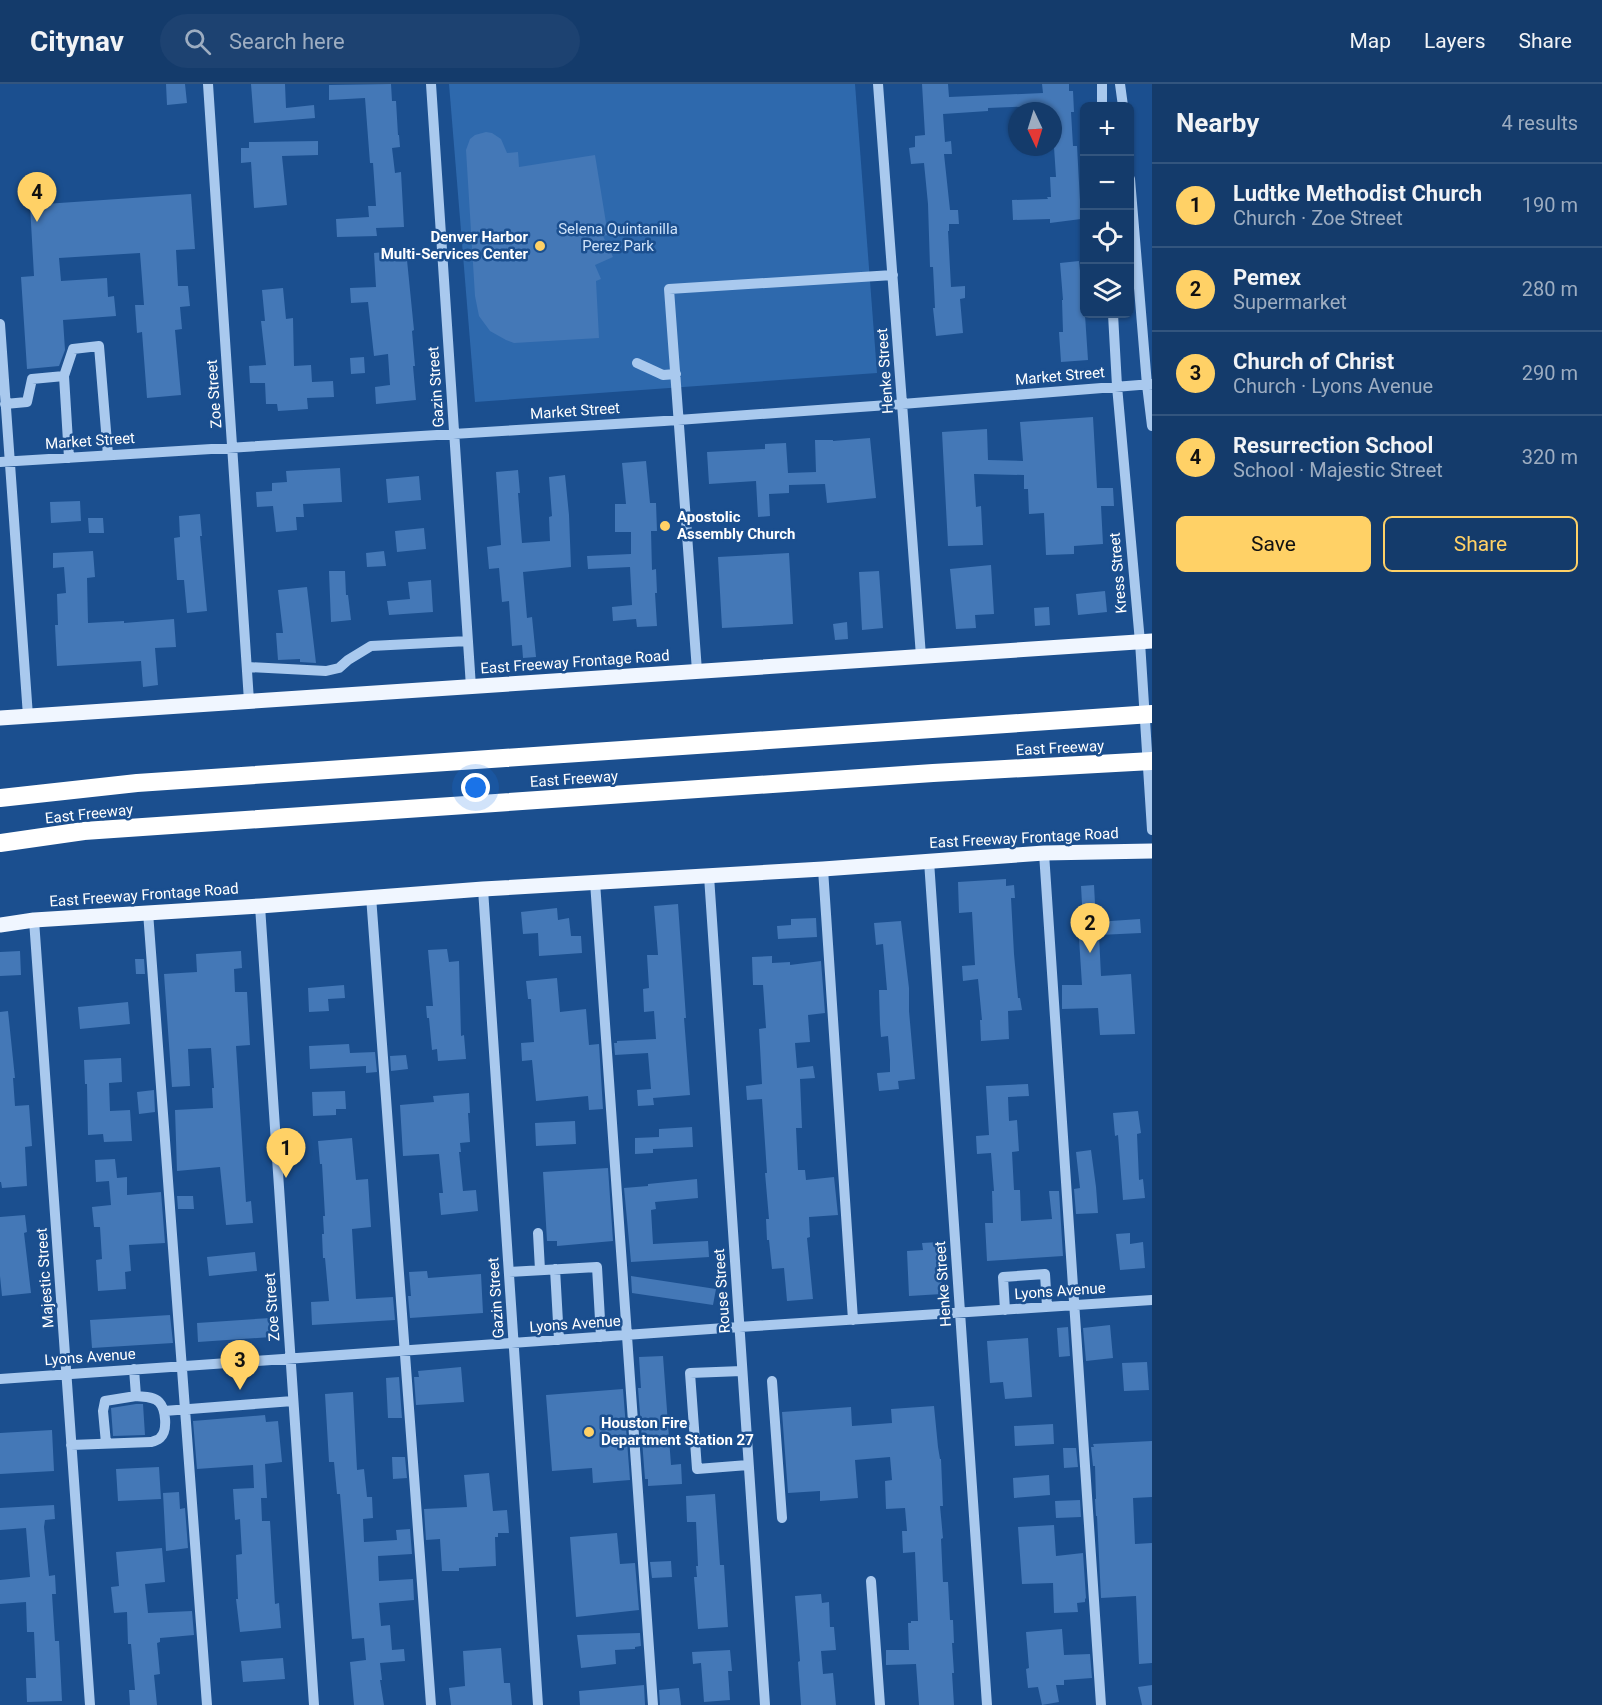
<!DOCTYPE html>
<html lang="en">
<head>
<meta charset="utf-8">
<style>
  :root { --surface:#143b6b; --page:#1d4271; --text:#f1f3f6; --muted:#9dadc1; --line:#33557e; --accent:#ffd166 }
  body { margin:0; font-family:Roboto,sans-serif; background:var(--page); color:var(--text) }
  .controls { position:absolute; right:18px; top:18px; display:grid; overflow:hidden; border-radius:9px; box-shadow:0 2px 4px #0004 }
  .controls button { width:54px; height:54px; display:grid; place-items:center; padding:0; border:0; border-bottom:2px solid var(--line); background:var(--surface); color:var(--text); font:30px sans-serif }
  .compass { position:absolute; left:1008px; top:18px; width:54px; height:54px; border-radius:50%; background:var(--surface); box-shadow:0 2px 4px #0004; rotate:176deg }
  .you { position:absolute; left:476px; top:704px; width:21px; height:21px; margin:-15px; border:4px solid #fff; border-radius:50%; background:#1a73e8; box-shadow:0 0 0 9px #1a73e833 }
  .badge { display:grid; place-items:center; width:39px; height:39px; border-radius:50%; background:var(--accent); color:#111; font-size:20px; font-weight:700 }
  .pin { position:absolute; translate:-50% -50px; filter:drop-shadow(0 2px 3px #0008) }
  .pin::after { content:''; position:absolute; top:32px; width:21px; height:18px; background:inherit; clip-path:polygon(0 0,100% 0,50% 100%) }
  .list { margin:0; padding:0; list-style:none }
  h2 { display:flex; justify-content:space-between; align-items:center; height:78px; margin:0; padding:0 24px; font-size:26px }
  h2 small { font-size:20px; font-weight:400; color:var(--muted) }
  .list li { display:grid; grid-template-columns:39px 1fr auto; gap:18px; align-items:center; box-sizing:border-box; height:84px; padding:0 24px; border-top:2px solid var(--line) }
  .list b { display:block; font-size:22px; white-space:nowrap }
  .list p { margin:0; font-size:20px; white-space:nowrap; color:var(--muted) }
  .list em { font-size:20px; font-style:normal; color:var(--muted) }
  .actions { display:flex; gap:12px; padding:18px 24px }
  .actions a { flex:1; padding:14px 0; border:2px solid var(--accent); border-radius:9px; text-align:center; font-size:21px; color:var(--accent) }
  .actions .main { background:var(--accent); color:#111 }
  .icon { flex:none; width:33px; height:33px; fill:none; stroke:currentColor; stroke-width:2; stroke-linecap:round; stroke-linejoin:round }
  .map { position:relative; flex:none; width:1152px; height:1621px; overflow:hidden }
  header { display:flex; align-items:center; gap:36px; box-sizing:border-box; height:84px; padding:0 30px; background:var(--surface); border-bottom:2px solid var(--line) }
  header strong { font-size:28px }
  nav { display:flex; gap:33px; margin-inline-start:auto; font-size:21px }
  .search { width:420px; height:54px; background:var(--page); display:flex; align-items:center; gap:15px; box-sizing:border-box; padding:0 21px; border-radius:33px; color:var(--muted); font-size:22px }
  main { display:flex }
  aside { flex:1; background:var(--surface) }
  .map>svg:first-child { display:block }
</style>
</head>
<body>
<header>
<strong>Citynav</strong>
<div class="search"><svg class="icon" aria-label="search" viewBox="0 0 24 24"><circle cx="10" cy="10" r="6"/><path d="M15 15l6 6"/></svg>Search here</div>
<nav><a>Map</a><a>Layers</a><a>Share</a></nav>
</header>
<main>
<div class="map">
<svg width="1152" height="1621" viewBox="0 0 1152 1621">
  <rect width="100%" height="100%" fill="#1b4f8f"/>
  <!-- green -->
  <path fill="#2e69ad" d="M449,0H855L877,289L475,318Z"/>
  <!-- building -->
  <path fill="#4478b7" d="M166,0H185L187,19L167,21Z
    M251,0H285L286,24L314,21L315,34L254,39Z
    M391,0L392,17H396L398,51H399L400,63L392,64L395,89L401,88L404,143L376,144L377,152L337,153L336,135L369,133L368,122H376L373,79H370L365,14L329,16V1Z
    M922,0H948L949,13L1043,9L1042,0H1069V7H1073L1074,28H1071L1073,62H1077L1081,135L1050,139V135L1013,136L1012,116L1048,115L1047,113H1051L1050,93H1056L1054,63H1053V27H1041V22L988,24V27L943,30L945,58L951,57L952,70H944L950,126H958L959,140H949V147H948L951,203L965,202V214L960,215L963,249L936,252L933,224H935L933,183H930L928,120L924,79L911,80L909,64L915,63V52L925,51Z
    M486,48L492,49L501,55L507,69L518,68L519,83L595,71L608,151L603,152L613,173L595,181L601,195L596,197L599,254L514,259L506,256L490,247L479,232L475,212L466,66L470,55L475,51Z
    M318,57V71L282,72L287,121L254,124L251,78L241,79V64H249V58Z
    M191,110L195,165L176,166L178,202H188L190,222L180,223L182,245L175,246L181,311L147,314L142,248L137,249L135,221H144L140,169L59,174L61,197L107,194L108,213L114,212L116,232L63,236L65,266L59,282L27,285L21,193L34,192L30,121Z
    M406,166L414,246L412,247L415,282H413L416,316L376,320L375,303L390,301L388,270L374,272L368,218L351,219L350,204L376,203L374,169Z
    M1079,177L1083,216H1084L1088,276L1061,278L1059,248H1063L1062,216H1063L1060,179Z
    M283,204L286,235L293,234L294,282L311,281L312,298L333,297L334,313L307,314L308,325L278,327L277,320H266L265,299H250L249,282L266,281L261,237H265L262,206Z
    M364,273L365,289L351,290L350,274Z
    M1093,333L1097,404H1113L1114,422H1101L1103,460L1074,462V470L1046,471L1044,429L1029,430L1028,405H1024V391L974,390L976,423L981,422L983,461L948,462L942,348L987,345L988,376L1023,377L1020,338Z
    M870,354L876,414L827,419L825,400L789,401V409L769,410L770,432L758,433L756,397L709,400L707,368L765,365V360L786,359L788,389L816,388L815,356H833V357Z
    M646,377L650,419H656L657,447H651L652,486L656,485L657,509H655L657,542L637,543L636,535L613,537L612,523L632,521L630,483L588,485L587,472L631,470V448H615V420H626L622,379Z
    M340,384L342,418L303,420L304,433H296L297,446L276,448L273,422L257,423L256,408L272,407V399L287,398L286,387Z
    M518,386L520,409H518L522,459L550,457L549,433L552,432L549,393L565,391L569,431L571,483L523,488L527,534L532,533L536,573L523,574L522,561L512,562L509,517L502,518L499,484L489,485L487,463L501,461L496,388Z
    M419,392L421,416L388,419L386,395Z
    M80,417L81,437L51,439L50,418Z
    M200,430L202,452H200L207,527L187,529L184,496H177L174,454L180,453L179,432Z
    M88,434H103L104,449H89Z
    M424,444L426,465L397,468L395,447Z
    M93,467L95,493L87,494L88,539L124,537V539L174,535L176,563L155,564L158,601L143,603L141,577L57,582L55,541H58L57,510L66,509L64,483L53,484V469Z
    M384,467L386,482L367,483L366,469Z
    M789,469L793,540L722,544L718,473Z
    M991,481L994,530L975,531L976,544L956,545L950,485Z
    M329,487H345L346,511H348L351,536L331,538Z
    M879,487L883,544L862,546L859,488Z
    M431,496L433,528L389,531L387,517L410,515L408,498Z
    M307,503L316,579L300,578V575L278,576L276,549H283L278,506Z
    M1105,507L1107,528L1078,531L1076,510Z
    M1049,523L1050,541L1035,542L1034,524Z
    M847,538L848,555L835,556L833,540Z
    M1006,795V802L1014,801L1015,814H1011L1014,870L1018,914H1020L1022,926L1008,927L1009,955L981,957L980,936H982L978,895L963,897L962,882L975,881L972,828L959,829L958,798Z
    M1094,801L1096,838L1140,835L1141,849L1099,851L1101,892L1131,890L1135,950L1100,951L1098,924L1062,925V901H1082L1078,839L1083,838L1081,802Z
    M678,820L686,934H684L690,1011L653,1014L654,1021L638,1022L637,1006L651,1005L648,969L615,971L614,959H617V957L656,955L654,927L644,928L643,905L649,904L647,871H658L654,822Z
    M557,824L558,836L569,834L571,852H581L582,869L539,872L538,849L523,850L521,828Z
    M816,834L817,853L778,855L777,842L791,841V835Z
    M901,837L909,904V927L915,995L898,997L899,1005L879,1007L877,989L890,988V976L888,952L881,953L880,940L879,906H887L883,860L876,861L874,839Z
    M447,865L449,878L459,877L461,952L464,951L466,975L438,977L437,965L432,966L429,934H427L426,922H433L428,866Z
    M20,867L21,891L0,892V868Z
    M241,867L242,884L234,885L235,908H247L250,961L236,962L246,1118L251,1117L253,1139L226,1141L220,1083L177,1087L175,1026L213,1024L212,1004H214L211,964L188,965L190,1002L172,1003L164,890L197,888L196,870Z
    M772,872V879L790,878V881L821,877L825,929L808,931L810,958L795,959L797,984L813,982L815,994L800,995L802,1044H796L798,1086H805L806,1096L834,1093L838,1131L809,1133L810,1153L807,1154L813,1215L787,1217L784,1184L772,1185L769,1156H767L766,1135H769L765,1089H767L762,1015L747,1016L746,1002L762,1000L759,945L766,944L763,901H753L752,873Z
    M135,875H144L145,890H136Z
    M557,894L560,928L586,925L589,961L599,960L603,1025L589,1026L588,1012L536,1017L532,976L522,977L521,959L534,958L531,915H528L526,897Z
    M344,901L345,914L328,915L329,927L309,928L308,904Z
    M128,918L130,940L80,945L78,923Z
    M8,927L15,994H13L15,1022L29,1021L32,1062L25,1063L27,1102L2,1104L1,1098H0V928Z
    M349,960L350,969L375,968L377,988L366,989V982L310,985L309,962Z
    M406,971L408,985L391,987L390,972Z
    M121,974L122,998L109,999L110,1027L130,1026L132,1057L104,1058L103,1050L88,1051L87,1000H85L84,976Z
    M1028,1000L1029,1012L1008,1013L1009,1037L1017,1036L1019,1067L1012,1068L1014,1106H1020L1021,1137L1052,1135L1049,1107H1059L1063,1172L987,1177L985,1139H993L992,1107H994L991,1069L977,1070L976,1052L989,1051L986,1002Z
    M154,1006L155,1028L139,1030L137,1008Z
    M345,1007L346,1025H336V1031L313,1032L312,1008Z
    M469,1009L470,1029H468L470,1058L460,1059L461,1068H459L463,1107L476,1106L478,1127L441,1131L439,1109H443L439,1070L403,1072L400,1021L434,1018L433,1012Z
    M1138,1027L1141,1049L1137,1050L1139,1096L1143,1095L1145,1114L1123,1116L1118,1051L1115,1052L1113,1029Z
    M575,1037L576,1060L536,1062L535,1039Z
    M692,1043L693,1063L653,1065V1069L635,1070V1054L659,1053V1045Z
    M352,1054L356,1096L368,1095L371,1143L352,1145L356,1215L393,1213L395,1236L312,1241L311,1218L329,1217L325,1174H323L322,1150H324L323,1132H325L322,1080H320L318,1057Z
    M1091,1066L1096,1103L1098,1129L1076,1130L1074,1105L1080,1104L1076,1068Z
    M115,1075L117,1094L127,1093V1111L161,1108L165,1159L129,1161L131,1187L125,1188L126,1205L98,1207L96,1176L102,1175L100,1143H94L92,1123L111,1121L109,1097L96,1098L95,1076Z
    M608,1084L613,1157L557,1162V1157H547L543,1088Z
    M697,1095L698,1114L655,1118L656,1125L651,1126L653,1160L708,1157L709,1173L631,1178L624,1104L648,1102V1100Z
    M177,1112H193L194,1125H178Z
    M25,1131L27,1148L24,1149L31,1209L2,1212L0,1192V1133Z
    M1130,1149V1160L1143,1158L1145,1184L1120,1186L1116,1150Z
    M940,1158L942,1210L909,1212L907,1167L923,1166L922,1159Z
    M255,1168L257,1187L209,1192L207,1173Z
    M427,1187L428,1194L481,1190L483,1229L410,1234L408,1212H411L409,1188Z
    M631,1192L716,1205L713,1221L632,1209Z
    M170,1231L173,1259L92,1264L90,1236Z
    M270,1234L271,1253L198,1258L197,1239Z
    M1110,1241L1113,1274L1086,1277L1083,1244Z
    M1068,1243L1070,1272L1059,1273L1057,1244Z
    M1028,1254L1032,1313L1005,1315L1003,1298L990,1299L987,1257Z
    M663,1272L671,1381L681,1380L682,1400L648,1402V1395H645L638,1304H641L639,1273Z
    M1147,1278L1149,1306L1124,1307L1122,1279Z
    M461,1283L464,1318L416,1321L414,1293H419L418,1287Z
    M399,1293L402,1334H388L386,1294Z
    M623,1305L630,1396L593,1399L592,1384L552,1387L546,1311Z
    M353,1308L357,1386L364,1385L367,1413H372L373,1434L363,1435L364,1458L397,1456L396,1446L410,1445L412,1470L378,1472L379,1497L413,1495L414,1516L379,1519L381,1542L390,1541L392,1566L404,1565L405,1577L380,1579L382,1596H380L384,1621H354L350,1578L366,1576L364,1554L352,1555L340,1410H337L334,1378H329L325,1310Z
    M136,1320H143L145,1351L113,1352L111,1324Z
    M934,1322L938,1363L940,1375H941L943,1422H940L943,1454L941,1455L943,1498H948L950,1536H953L954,1559H952L954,1589H952L954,1621H919L916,1580L886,1581V1566H909L908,1539H911V1537H918L915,1468L903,1469L902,1447H907L905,1424L886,1425L885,1397L892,1396L890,1373L855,1376L858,1414L820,1417V1407L788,1409L782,1328L851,1323L852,1342L892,1339L891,1325Z
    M265,1331L266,1338L278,1337L282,1378L265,1380L267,1414H261L262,1437H270L275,1520L279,1519L281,1544L240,1548L236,1515H238L236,1471L242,1470L240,1435L235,1436L233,1405L254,1404L253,1381L197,1385L193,1337Z
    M1053,1340L1054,1360L1015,1362L1014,1342Z
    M52,1346L54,1387L0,1390V1349Z
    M1152,1357V1413L1133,1414L1135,1460L1152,1459V1579L1139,1580L1136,1512L1101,1514L1097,1432H1096L1095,1415H1096L1095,1382H1093L1091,1363H1094L1093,1360Z
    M1063,1364H1076L1078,1383L1064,1384Z
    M392,1373H405L407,1394L393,1395Z
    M159,1383L161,1415L118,1417L116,1385Z
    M489,1389L493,1427L507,1426L509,1449H498V1453H495L496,1482L459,1484V1487H442L440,1455L426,1456L424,1425L467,1423L464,1391Z
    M1049,1391L1050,1411L1014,1414L1013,1394Z
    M179,1408L180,1425L185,1424L188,1464L166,1467L163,1409Z
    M715,1410L720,1481H724L728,1543L698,1545L694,1493H697L696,1482H698L696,1438H687L686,1412Z
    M1080,1416L1081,1433L1056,1434L1055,1417Z
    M54,1421L55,1435L45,1436L44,1443L49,1492L55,1491L56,1510H52L55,1557H59L62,1617L27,1618L26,1594H36L34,1548H27L26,1518L0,1520V1496L30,1493L26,1444L0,1446V1424Z
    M1054,1441L1056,1472L1083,1469L1086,1514L1085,1515V1518L1077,1519L1078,1528L1054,1529L1053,1499L1022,1500L1018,1443Z
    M617,1449L620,1480L635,1479L639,1526L576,1533L570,1453Z
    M162,1464L165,1498L145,1500L148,1529L192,1527L194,1551L160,1554V1558L157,1559L160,1590L154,1591L157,1621H130L129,1606H135L131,1560H128L127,1528L114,1529L111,1503L119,1502L116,1468Z
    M671,1477L672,1493L652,1494L650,1478Z
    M821,1510L822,1519L829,1518L830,1543H834L836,1566L821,1567L823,1590L833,1589L836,1621H801L798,1578L800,1577L795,1512Z
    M1062,1545L1064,1571L1090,1570L1092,1594L1064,1596V1601H1056L1059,1618L1042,1621L1038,1603L1028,1604L1026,1585L1029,1584L1026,1548Z
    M640,1549L641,1562L635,1563V1565L615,1566L616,1580L581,1584L577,1551Z
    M501,1564L504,1599H510L512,1621H451L449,1604L465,1602L463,1567Z
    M730,1566L732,1587H728L730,1616L704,1618L701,1579L693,1580L692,1568Z
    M283,1574L285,1595L243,1598L241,1577Z
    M644,1601L645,1621H580L579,1607Z
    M1152,1601V1621H1142L1138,1603Z
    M679,1604L681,1621H660L659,1606Z"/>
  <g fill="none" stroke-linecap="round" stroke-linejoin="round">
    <!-- minor -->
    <path stroke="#a9c9ee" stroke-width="10" d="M208,0L249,617
      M431,0L471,603
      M878,0L921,572
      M1102,0V22
      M1120,0L1123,22
      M1130,95L1147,301L1152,342
      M1113,230L1117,302L1140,558L1152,746
      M0,240L28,632
      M637,279L663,291L676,290
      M5,320L27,318L32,295L64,292
      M69,374L64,292L73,265L99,262L108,371
      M0,378L664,337L902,320L1152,300
      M247,583L326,587L339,584L348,576L371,562L468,557
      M697,587L669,205L893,191
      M1044,769L1101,1621
      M929,777L987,1621
      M823,785L853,1236
      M709,792L765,1621
      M595,798L653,1621
      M483,805L538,1621
      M371,812L431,1621
      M260,822L314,1621
      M148,828L207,1621
      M34,836L90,1621
      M538,1149L540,1186
      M555,1185L559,1256
      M509,1188L597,1183L601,1253
      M1005,1226L1003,1193L1045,1190L1047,1223
      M742,1287L690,1289L697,1385L748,1381
      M0,1295L739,1243L1152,1216
      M772,1297L782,1434
      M164,1327L293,1317
      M106,1359L103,1327L105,1317L136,1312
      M71,1361L151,1358C152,1358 160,1355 160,1354C168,1347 166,1325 159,1318C153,1312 143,1313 136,1312L134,1285
      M871,1497L880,1621"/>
    <!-- major -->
    <path stroke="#f0f6ff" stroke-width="15" d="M0,634L1152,557
      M0,841L34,836L260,822L483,805L823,785L1044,769L1152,767"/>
    <!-- highway -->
    <path stroke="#fff" stroke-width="18" d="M0,714L137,699L1152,630
      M0,759L84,747L933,689L1152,677"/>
  </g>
  <!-- markers -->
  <g fill="#ffd166" stroke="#1b4f8f" stroke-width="2">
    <circle cx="540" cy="162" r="6"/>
    <circle cx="665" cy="442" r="6"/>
    <circle cx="589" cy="1348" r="6"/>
  </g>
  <g text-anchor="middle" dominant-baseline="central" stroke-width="5" stroke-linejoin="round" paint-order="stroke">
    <!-- park labels -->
    <g font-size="15" fill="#cfe3fa" stroke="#1b4f8f">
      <text x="618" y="145">Selena Quintanilla<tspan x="618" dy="17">Perez Park</tspan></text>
    </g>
    <!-- poi labels -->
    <g font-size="15" font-weight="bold" fill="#fff" stroke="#1b4f8f" text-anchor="start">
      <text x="528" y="153" text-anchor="end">Denver Harbor<tspan x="528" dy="17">Multi-Services Center</tspan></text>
      <text x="677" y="433">Apostolic<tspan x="677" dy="17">Assembly Church</tspan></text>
      <text x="601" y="1339">Houston Fire<tspan x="601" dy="17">Department Station 27</tspan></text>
    </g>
    <!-- street labels -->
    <g font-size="15" fill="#fff" stroke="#1b4f8f">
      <text transform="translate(885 287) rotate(-94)">Henke Street</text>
      <text transform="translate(1060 292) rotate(-5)">Market Street</text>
      <text transform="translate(436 303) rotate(-94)">Gazin Street</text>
      <text transform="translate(214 310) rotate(-94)">Zoe Street</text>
      <text transform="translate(575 327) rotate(-4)">Market Street</text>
      <text transform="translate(90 357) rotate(-4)">Market Street</text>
      <text transform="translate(1118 489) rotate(-95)">Kress Street</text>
      <text transform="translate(575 578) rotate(-4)">East Freeway Frontage Road</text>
      <text transform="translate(1060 664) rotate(-3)">East Freeway</text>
      <text transform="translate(574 695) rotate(-4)">East Freeway</text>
      <text transform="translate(89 730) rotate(-6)">East Freeway</text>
      <text transform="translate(1024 754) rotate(-3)">East Freeway Frontage Road</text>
      <text transform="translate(144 811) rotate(-4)">East Freeway Frontage Road</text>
      <text transform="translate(45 1194) rotate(-94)">Majestic Street</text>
      <text transform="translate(943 1200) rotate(-94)">Henke Street</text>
      <text transform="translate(722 1207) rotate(-94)">Rouse Street</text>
      <text transform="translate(1060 1207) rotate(-4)">Lyons Avenue</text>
      <text transform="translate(496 1214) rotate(-94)">Gazin Street</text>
      <text transform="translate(272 1223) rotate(-94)">Zoe Street</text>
      <text transform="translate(575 1240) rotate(-4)">Lyons Avenue</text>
      <text transform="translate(90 1273) rotate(-4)">Lyons Avenue</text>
    </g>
  </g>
</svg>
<div class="controls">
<button>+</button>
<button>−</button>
<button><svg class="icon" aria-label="locate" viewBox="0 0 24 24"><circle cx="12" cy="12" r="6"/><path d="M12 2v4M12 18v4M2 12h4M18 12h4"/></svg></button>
<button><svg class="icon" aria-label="layers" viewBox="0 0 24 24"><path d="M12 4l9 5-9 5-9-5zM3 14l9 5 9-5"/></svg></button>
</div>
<svg class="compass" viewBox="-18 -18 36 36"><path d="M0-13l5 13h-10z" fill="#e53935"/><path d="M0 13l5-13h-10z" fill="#9dadc1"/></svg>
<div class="you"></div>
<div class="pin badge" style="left:286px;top:1094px">1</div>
<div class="pin badge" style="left:1090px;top:869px">2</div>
<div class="pin badge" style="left:240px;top:1306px">3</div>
<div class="pin badge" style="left:37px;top:138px">4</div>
</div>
<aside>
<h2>Nearby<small>4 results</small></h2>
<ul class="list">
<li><span class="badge">1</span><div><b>Ludtke Methodist Church</b><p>Church · Zoe Street</p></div><em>190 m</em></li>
<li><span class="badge">2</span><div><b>Pemex</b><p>Supermarket</p></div><em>280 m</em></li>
<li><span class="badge">3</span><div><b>Church of Christ</b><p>Church · Lyons Avenue</p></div><em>290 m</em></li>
<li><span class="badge">4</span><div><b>Resurrection School</b><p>School · Majestic Street</p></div><em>320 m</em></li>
</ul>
<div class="actions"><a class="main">Save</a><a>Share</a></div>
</aside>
</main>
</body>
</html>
